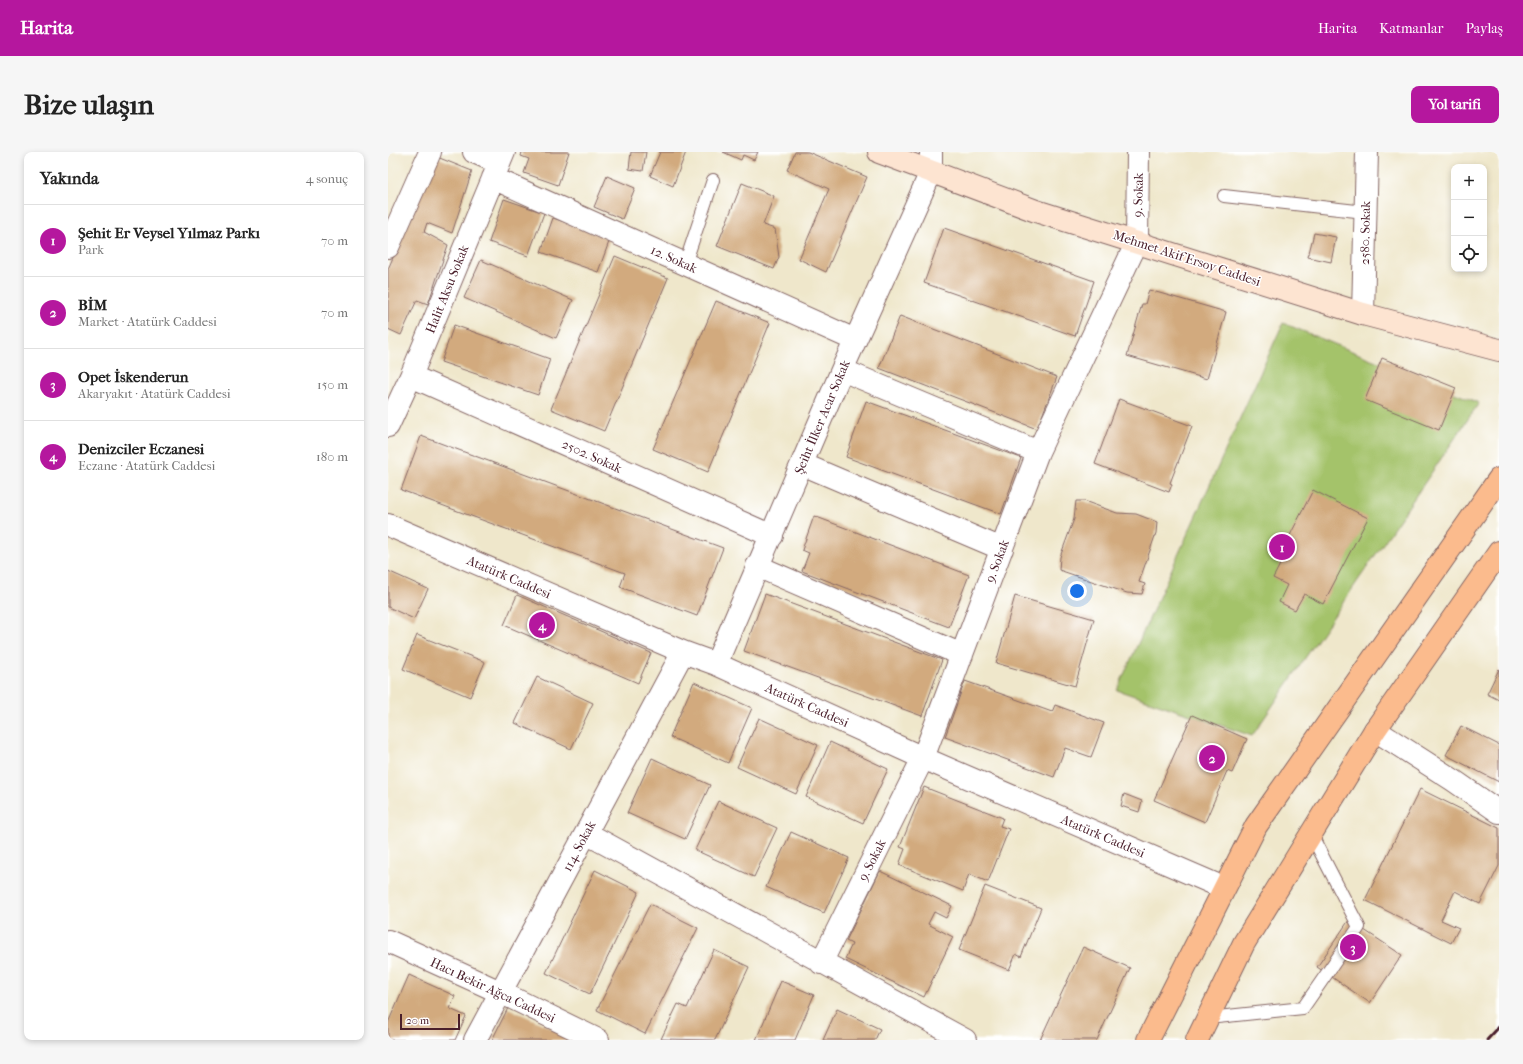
<!DOCTYPE html>
<html lang="tr">
<head>
<meta charset="utf-8">
<style>
  :root { --surface:#fff; --page:#f6f6f6; --text:#222; --muted:#767676; --line:#e0e0e0; --accent:#b5179e }
  body { margin:0; font-family:"IM FELL French Canon",serif; background:var(--page); color:var(--text) }
  .controls { position:absolute; right:12px; top:12px; display:grid; overflow:hidden; border-radius:8px; box-shadow:0 2px 6px #0003 }
  .controls button { width:36px; height:36px; display:grid; place-items:center; padding:0; border:0; border-bottom:1px solid var(--line); background:var(--surface); color:var(--text); font:20px sans-serif }
  .scale { position:absolute; left:12px; bottom:10px; width:60px; box-sizing:border-box; padding-left:4px; border:2px solid #4a1f2b; border-top:0; font-size:11px; line-height:14px; white-space:nowrap; color:#4a1f2b; -webkit-text-stroke:3px #fff; paint-order:stroke }
  .you { position:absolute; left:689px; top:439px; width:14px; height:14px; margin:-10px; border:3px solid #fff; border-radius:50%; background:#1a73e8; box-shadow:0 0 0 6px #1a73e833 }
  .badge { display:grid; place-items:center; width:26px; height:26px; border-radius:50%; background:var(--accent); color:#fff; font-size:13px; font-weight:700 }
  .pin { position:absolute; translate:-50% -50%; border:2px solid #fff; box-shadow:0 1px 4px #0006 }
  .list { margin:0; padding:0; list-style:none }
  h2 { display:flex; justify-content:space-between; align-items:center; height:52px; margin:0; padding:0 16px; font-size:17px }
  h2 small { font-size:13px; font-weight:400; color:var(--muted) }
  .list li { display:grid; grid-template-columns:26px 1fr auto; gap:12px; align-items:center; box-sizing:border-box; height:72px; padding:0 16px; border-top:1px solid var(--line) }
  .list b { display:block; font-size:15px; white-space:nowrap }
  .list p { margin:0; font-size:13px; white-space:nowrap; color:var(--muted) }
  .list em { font-size:13px; font-style:normal; color:var(--muted) }
  .icon { flex:none; width:22px; height:22px; fill:none; stroke:currentColor; stroke-width:2; stroke-linecap:round; stroke-linejoin:round }
  .map { position:relative; flex:none; width:1111px; height:888px; overflow:hidden; border-radius:8px }
  header { display:flex; align-items:center; gap:24px; box-sizing:border-box; height:56px; padding:0 20px; background:var(--accent); color:#fff }
  header strong { font-size:19px }
  nav { display:flex; gap:22px; margin-inline-start:auto; font-size:14px }
  .intro { display:flex; align-items:center; justify-content:space-between; box-sizing:border-box; height:96px; padding:0 24px }
  h1 { margin:0; font-size:28px }
  .button { padding:10px 18px; border-radius:8px; background:var(--accent); color:#fff; font-size:14px; font-weight:700 }
  main { display:flex; gap:24px; padding:0 24px }
  aside { flex:1; background:var(--surface); border-radius:8px; box-shadow:0 2px 6px #0003 }
  .map>svg:first-child { display:block }
</style>
</head>
<body>
<header>
<strong>Harita</strong>
<nav><a>Harita</a><a>Katmanlar</a><a>Paylaş</a></nav>
</header>
<div class="intro"><h1>Bize ulaşın</h1><a class="button">Yol tarifi</a></div>
<main>
<aside>
<h2>Yakında<small>4 sonuç</small></h2>
<ul class="list">
<li><span class="badge">1</span><div><b>Şehit Er Veysel Yılmaz Parkı</b><p>Park</p></div><em>70 m</em></li>
<li><span class="badge">2</span><div><b>BİM</b><p>Market · Atatürk Caddesi</p></div><em>70 m</em></li>
<li><span class="badge">3</span><div><b>Opet İskenderun</b><p>Akaryakıt · Atatürk Caddesi</p></div><em>150 m</em></li>
<li><span class="badge">4</span><div><b>Denizciler Eczanesi</b><p>Eczane · Atatürk Caddesi</p></div><em>180 m</em></li>
</ul>
</aside>
<div class="map">
<svg width="1111" height="888" viewBox="0 0 1111 888">
  <rect width="100%" height="100%" fill="#fff"/>
  <filter id="ink" filterUnits="userSpaceOnUse"><feTurbulence type="fractalNoise" baseFrequency=".025" numOctaves="2"/><feDisplacementMap in="SourceGraphic" scale="8" xChannelSelector="R" yChannelSelector="G"/><feConvolveMatrix kernelMatrix="1 2 1 2 8 2 1 2 1" color-interpolation-filters="sRGB"/></filter>
  <filter id="wash" filterUnits="userSpaceOnUse"><feTurbulence type="fractalNoise" baseFrequency=".012" numOctaves="4" result="noise"/><feDisplacementMap in="SourceGraphic" scale="16" xChannelSelector="R" yChannelSelector="G"/><feGaussianBlur stdDeviation="0.9" result="paint"/><feColorMatrix in="noise" values="0 0 0 0 0 0 0 0 0 0 0 0 0 0 0 0 0 1.4 0 .05"/><feComposite in="paint" operator="in"/></filter>
  <g filter="url(#wash)">
    <rect width="100%" height="100%" fill="#efe7cb"/>
    <!-- green -->
    <path fill="#a4c36b" stroke="#77714b" d="M895,171L1091,251L864,584L729,538Z"/>
    <g id="blocks">
      <!-- building -->
      <path fill="#d2aa7e" d="M134,0H181L170,33L136,21L141,7L133,4Z
        M243,0H258L255,19L241,17Z
        M272,0H298L285,34L262,24Z
        M335,0H370L366,8L355,3L353,8Z
        M407,0H420L479,25L438,120L411,107L441,37L399,18Z
        M49,5L84,19L64,81L39,71L36,80L60,93L40,152L29,148L13,183L0,177V117Z
        M219,24L247,36L234,67L206,55Z
        M354,31L386,44L375,73L387,77L391,105L386,117L329,94Z
        M116,47L156,61L140,104L101,90Z
        M165,66L222,87L210,120L153,100Z
        M556,76L706,129L687,184L536,131Z
        M926,81L948,85L943,110L920,105Z
        M227,104L280,126L216,279L163,257Z
        M93,108L185,148L168,186L76,146Z
        M761,138L838,160L819,227L739,204L754,152H757Z
        M328,149L382,171L320,320L265,297Z
        M512,164L669,225L649,277L491,216Z
        M66,173L162,207L150,243L53,210Z
        M994,206L1068,236L1051,278L977,248Z
        M731,247L804,274L782,331L784,332L781,340L707,312Z
        M478,249L633,306L613,362L458,305Z
        M33,284L335,396L309,464L232,435L237,421L13,338Z
        M925,338L980,366L935,452L916,442L907,458L891,450L899,433L885,426L900,397L896,395Z
        M688,349H696L729,361L748,362L769,370L768,381L751,430L757,432L754,442L739,441L671,418L672,405L686,367Z
        M426,364L581,423L561,475L414,419L421,401L414,398Z
        M0,419L40,437L26,467L0,455Z
        M377,442L554,508L534,564L356,499Z
        M129,443L263,501L250,531L116,473Z
        M627,444L706,467L687,534L608,511Z
        M29,483L97,510L82,545L15,517Z
        M1111,517V548L1099,542Z
        M149,525L205,551L183,597L127,571Z
        M577,529L664,560L667,553L716,571L703,605L677,596L666,625L557,585Z
        M306,530L364,556L340,611L282,585Z
        M804,563L859,587L844,621L839,619L817,670L766,648Z
        M371,566L430,593L408,642L349,615Z
        M1073,574L1111,593V630L1058,603Z
        M442,590L500,617L475,671L418,645Z
        M264,606L322,633L297,687L239,661Z
        M536,635L615,666L612,674L621,677L600,730L581,722L575,739L511,713L517,697L512,695Z
        M1032,637L1111,676V714L1092,752L1067,739L1053,768L1071,776L1063,791L977,748Z
        M736,642L754,649L751,660L733,654Z
        M330,649L389,676L366,725L307,698Z
        M403,680L461,706L436,761L378,735Z
        M207,718L251,740L202,842L158,821Z
        M492,719L564,754L558,766L546,760L540,772L565,785L536,845L457,807L464,792L458,789Z
        M597,734L653,756L633,805L628,802L621,818L571,798Z
        M262,752L310,776L257,882L209,858Z
        M961,768L1014,803L982,851L929,815Z
        M695,795L742,816L709,888H652Z
        M326,798L361,815L327,888L273,887L290,852L299,856Z
        M21,823L67,844L62,857L78,864L67,888H0V871Z
        M393,829L426,843L407,888H368Z
        M120,856L189,888H104Z
        M449,857L492,877L487,888H435Z"/>
    </g>
  </g>
  <g filter="url(#ink)">
    <use href="#blocks" fill-opacity="0" stroke="#846563" stroke-width="1"/>
    <g fill="none" stroke-linecap="round" stroke-linejoin="round">
      <defs>
        <path id="lane" d="M836,44L977,60
          M297,112L325,28
          M820,866L915,856L971,775L923,682"/>
        <path id="street" d="M86,0L111,11
          M105,26L467,188
          M0,95L42,0
          M975,162L979,0
          M454,218L650,300
          M23,224L384,384
          M0,274L23,224L116,0
          M414,312L614,397
          M0,373L295,500L328,512L535,606L836,736
          M369,414L574,503
          M328,512L454,218L543,20V0
          M987,578L1065,628L1111,660
          M198,681L577,888
          M0,789L112,840L210,888
          M433,811L535,606L650,300L749,90L750,0
          M87,888L295,500"/>
        <path id="secondary" d="M491,0L648,59L975,162L1111,198"/>
        <path id="highway" d="M760,888L868,674L1111,327
          M809,888L856,791L987,578L1111,400"/>
      </defs>
      <!-- lane casing -->
      <use href="#lane" stroke="#846563" stroke-width="14"/>
      <!-- street casing -->
      <use href="#street" stroke="#846563" stroke-width="24"/>
      <!-- secondary casing -->
      <use href="#secondary" stroke="#846563" stroke-width="24"/>
      <!-- highway casing -->
      <use href="#highway" stroke="#846563" stroke-width="24"/>
      <!-- lane -->
      <use href="#lane" stroke="#fff" stroke-width="12"/>
      <!-- street -->
      <use href="#street" stroke="#fff" stroke-width="22"/>
      <!-- secondary -->
      <use href="#secondary" stroke="#fde4d1" stroke-width="22"/>
      <!-- highway -->
      <use href="#highway" stroke="#fbbb8d" stroke-width="22"/>
      <!-- rail -->
      <path stroke="#4a1f2b" stroke-width="3" d="M1099,888L1111,875"/>
    </g>
  </g>
  <g text-anchor="middle" dominant-baseline="central" stroke-width="3" stroke-linejoin="round" paint-order="stroke">
    <!-- street labels -->
    <g font-size="13" fill="#4a1f2b" stroke="#fff">
      <text transform="translate(750 43) rotate(-89)">9. Sokak</text>
      <text transform="translate(977 81) rotate(-89)">2580. Sokak</text>
      <text transform="translate(799 106) rotate(18)">Mehmet Akif Ersoy Caddesi</text>
      <text transform="translate(286 107) rotate(24)">12. Sokak</text>
      <text transform="translate(59 137) rotate(-68)">Halit Aksu Sokak</text>
      <text transform="translate(434 265) rotate(-67)">Şeiht İlker Acar Sokak</text>
      <text transform="translate(204 304) rotate(24)">2502. Sokak</text>
      <text transform="translate(609 409) rotate(-69)">9. Sokak</text>
      <text transform="translate(121 425) rotate(23)">Atatürk Caddesi</text>
      <text transform="translate(419 553) rotate(24)">Atatürk Caddesi</text>
      <text transform="translate(715 684) rotate(23)">Atatürk Caddesi</text>
      <text transform="translate(191 694) rotate(-62)">114. Sokak</text>
      <text transform="translate(484 708) rotate(-63)">9. Sokak</text>
      <text transform="translate(105 838) rotate(25)">Hacı Bekir Ağca Caddesi</text>
    </g>
  </g>
</svg>
<div class="controls">
<button>+</button>
<button>−</button>
<button><svg class="icon" aria-label="locate" viewBox="0 0 24 24"><circle cx="12" cy="12" r="6"/><path d="M12 2v4M12 18v4M2 12h4M18 12h4"/></svg></button>
</div>
<div class="scale">20 m</div>
<div class="you"></div>
<div class="pin badge" style="left:894px;top:395px">1</div>
<div class="pin badge" style="left:824px;top:606px">2</div>
<div class="pin badge" style="left:965px;top:795px">3</div>
<div class="pin badge" style="left:154px;top:473px">4</div>
</div>
</main>
</body>
</html>
